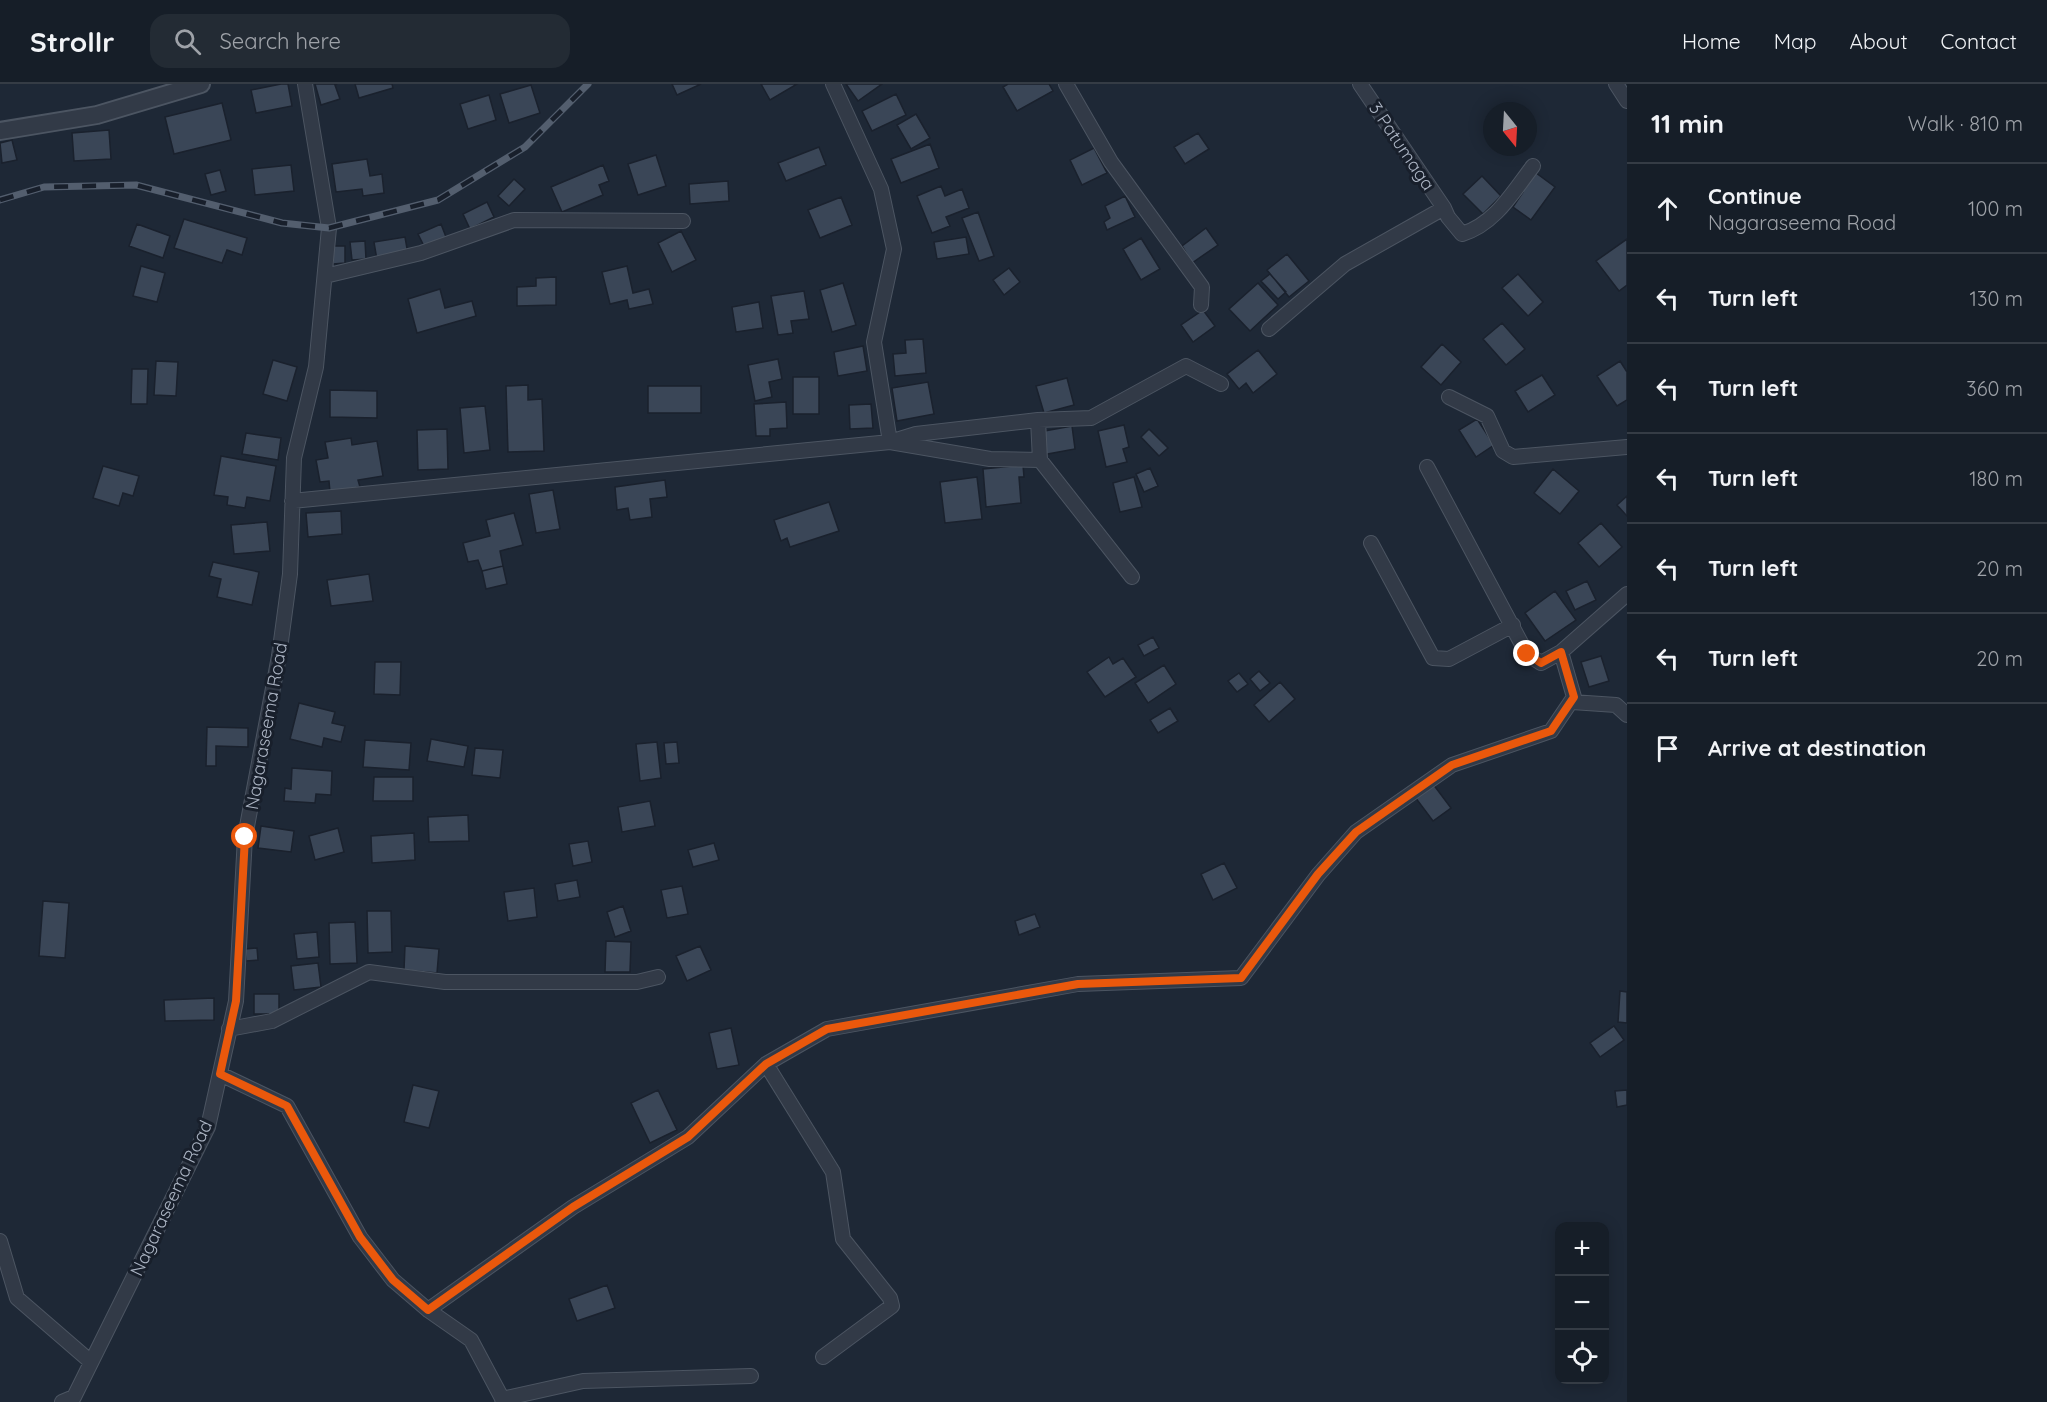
<!DOCTYPE html>
<html lang="en">
<head>
<meta charset="utf-8">
<style>
  :root { --surface:#161e28; --page:#232b34; --text:#f1f3f6; --muted:#9ea2a8; --line:#353c45 }
  body { margin:0; font-family:Quicksand,sans-serif; background:var(--page); color:var(--text) }
  .controls { position:absolute; right:18px; bottom:18px; display:grid; overflow:hidden; border-radius:12px; box-shadow:0 3px 15px #0003 }
  .controls button { width:54px; height:54px; display:grid; place-items:center; padding:0; border:0; border-bottom:2px solid var(--line); background:var(--surface); color:var(--text); font:30px sans-serif }
  .compass { position:absolute; left:1483px; top:18px; width:54px; height:54px; border-radius:50%; background:var(--surface); box-shadow:0 3px 15px #0003; rotate:162deg }
  .stop { position:absolute; width:18px; height:18px; margin:-14px; border:4px solid #ea580c; border-radius:50%; background:#fff }
  .stop.end { background:#ea580c; border-color:#fff; box-shadow:0 2px 6px #0008 }
  .list { margin:0; padding:0; list-style:none }
  h2 { display:flex; justify-content:space-between; align-items:center; height:78px; margin:0; padding:0 24px; font-size:26px }
  h2 small { font-size:20px; font-weight:400; color:var(--muted) }
  .list li { display:grid; grid-template-columns:39px 1fr auto; gap:18px; align-items:center; box-sizing:border-box; height:90px; padding:0 24px; border-top:2px solid var(--line) }
  .list b { display:block; font-size:22px; white-space:nowrap }
  .list p { margin:0; font-size:20px; white-space:nowrap; color:var(--muted) }
  .list em { font-size:20px; font-style:normal; color:var(--muted) }
  .icon { flex:none; width:33px; height:33px; fill:none; stroke:currentColor; stroke-width:2; stroke-linecap:round; stroke-linejoin:round }
  .map { position:relative; flex:none; width:1627px; height:1318px; overflow:hidden }
  header { display:flex; align-items:center; gap:36px; box-sizing:border-box; height:84px; padding:0 30px; background:var(--surface); border-bottom:2px solid var(--line) }
  header strong { font-size:28px }
  nav { display:flex; gap:33px; margin-inline-start:auto; font-size:21px }
  .search { width:420px; height:54px; background:var(--page); display:flex; align-items:center; gap:15px; box-sizing:border-box; padding:0 21px; border-radius:18px; color:var(--muted); font-size:22px }
  main { display:flex }
  aside { flex:1; background:var(--surface) }
  .map>svg:first-child { display:block }
</style>
</head>
<body>
<header>
<strong>Strollr</strong>
<div class="search"><svg class="icon" aria-label="search" viewBox="0 0 24 24"><circle cx="10" cy="10" r="6"/><path d="M15 15l6 6"/></svg>Search here</div>
<nav><a>Home</a><a>Map</a><a>About</a><a>Contact</a></nav>
</header>
<main>
<div class="map">
<svg width="1627" height="1318" viewBox="0 0 1627 1318">
  <rect width="100%" height="100%" fill="#1e2836"/>
  <!-- building -->
  <path fill="#3a4657" stroke="#1a212d" stroke-width="1.5" d="M281,0H288L292,22L256,29L251,6Z
    M315,0H337L335,1L340,15L321,21Z
    M355,0H392L393,4L359,14Z
    M672,0H701L677,11Z
    M761,0H797L770,16Z
    M846,0H882L858,17Z
    M1008,0H1049L1053,7L1017,27L1003,3Z
    M531,1L540,29L509,39L500,10Z
    M896,10L906,31L872,47L862,27Z
    M489,11L496,36L468,45L460,20Z
    M222,19L231,56L174,70L165,33Z
    M916,30L930,54L911,65L897,41Z
    M109,46L111,75L74,77L72,49Z
    M1198,49L1209,65L1185,80L1174,63Z
    M12,56L17,76L2,79L0,59Z
    M930,60L939,84L901,99L891,75Z
    M819,63L826,81L786,97L778,79Z
    M1094,64L1107,89L1082,101L1070,76Z
    M656,71L666,102L638,111L628,80Z
    M367,75L370,92L382,90L384,109L363,112L362,105L336,108L332,80Z
    M291,81L294,107L255,111L252,85Z
    M603,81L609,97L599,101L603,111L562,128L551,103Z
    M220,86L226,107L211,111L205,90Z
    M1532,86L1555,103L1531,136L1513,123L1523,108L1518,105Z
    M1482,92L1501,112L1483,130L1463,110Z
    M514,95L525,105L509,122L498,112Z
    M728,97L729,117L690,120L689,100Z
    M941,102L945,112L962,105L969,124L946,133L950,142L932,149L917,112Z
    M1125,112L1135,133L1107,146L1104,138L1110,134L1105,122Z
    M841,113L852,141L820,154L808,126Z
    M487,118L494,133L470,145L463,130Z
    M978,128L994,172L979,177L962,134Z
    M184,135L247,154L242,171L227,166L222,179L174,164Z
    M137,140L170,152L163,174L129,162Z
    M441,140L446,153L424,162L418,150Z
    M1206,144L1218,161L1192,179L1182,162Z
    M681,147L696,176L672,188L658,159Z
    M405,153L408,170L377,176L374,158Z
    M966,153L969,170L937,175L934,158Z
    M1141,154L1160,185L1141,196L1123,165Z
    M1627,155V201L1619,207L1596,177Z
    M365,157L366,175L352,176L350,158Z
    M333,162H345V179L333,180Z
    M1287,170L1309,197L1289,213L1267,186Z
    M141,182L165,189L157,218L133,212Z
    M627,182L633,209L649,205L653,220L629,225L627,216L610,220L602,188Z
    M1009,184L1020,198L1004,211L993,196Z
    M1270,190L1286,208L1278,215L1261,197Z
    M1518,190L1543,218L1528,232L1502,204Z
    M556,193V221L517,222V203L536,202V194Z
    M843,199L856,241L832,248L820,206Z
    M1258,199L1278,221L1250,247L1229,225Z
    M440,205L445,224L472,217L476,232L417,249L408,215Z
    M804,207L809,235L791,237L793,249L778,251L771,212Z
    M759,218L763,244L736,248L732,223Z
    M1203,226L1215,242L1193,258L1181,241Z
    M1502,239L1525,265L1506,281L1483,255Z
    M923,255L926,289L895,292L893,270L906,269L905,256Z
    M1442,260L1461,278L1441,301L1421,283Z
    M863,262L867,287L838,292L834,268Z
    M1258,266L1277,290L1253,309L1246,299L1239,305L1227,290Z
    M778,275L782,295L769,298L772,313L755,317L748,281Z
    M273,276L297,283L287,317L263,310Z
    M156,277L178,278L176,312L154,311Z
    M1620,277L1627,288V316L1617,322L1597,292Z
    M132,285H148L147,320H131Z
    M1542,291L1555,311L1528,328L1515,307Z
    M793,293H819V330H793Z
    M1067,294L1074,321L1044,329L1036,302Z
    M928,298L934,330L897,337L892,304Z
    M528,301V316L542,315L544,367L508,368L506,302Z
    M648,302H701V329H648Z
    M330,306L377,307V334L330,333Z
    M786,318L787,344L770,345V352H756L754,320Z
    M871,320L873,344L850,345L849,321Z
    M485,322L490,366L464,369L460,324Z
    M1477,335L1494,361L1476,373L1459,346Z
    M1124,341L1129,363L1123,365L1127,378L1106,383L1098,347Z
    M1072,342L1075,365L1042,371L1039,348Z
    M447,345L448,385L418,386L417,346Z
    M1149,345L1168,364L1159,372L1141,353Z
    M246,349L281,354L278,376L242,370Z
    M351,354L352,361L377,357L383,392L358,396L360,403L330,408L329,397L320,398L316,376L328,374L325,358Z
    M221,372L276,382L270,417L247,413L245,424L227,421L228,413L214,411Z
    M1023,381L1024,393H1019L1021,419L986,423L983,385Z
    M103,382L139,392L133,412L123,409L119,422L93,414Z
    M1150,384L1158,402L1144,408L1136,390Z
    M1553,385L1579,407L1560,430L1534,409Z
    M977,393L982,435L945,439L940,398Z
    M1134,393L1142,423L1120,428L1113,399Z
    M665,396L667,413L650,415L652,433L630,436L628,424L617,426L615,403Z
    M553,406L560,445L536,449L529,410Z
    M1627,412V432L1617,421Z
    M829,418L839,447L790,463L787,454L781,457L774,436Z
    M341,427L342,450L308,453L306,429Z
    M514,429L523,461L500,467L503,482L482,487L478,476L468,478L463,459L490,452L486,436Z
    M267,438L270,467L234,470L231,441Z
    M1601,439L1622,463L1599,483L1578,459Z
    M213,478L259,488L252,521L217,513L221,495L209,492Z
    M503,482L507,500L486,505L482,487Z
    M369,490L373,517L331,522L327,496Z
    M1587,497L1596,516L1575,526L1566,507Z
    M1555,507L1576,536L1545,557L1525,529Z
    M1153,553L1159,564L1144,572L1138,561Z
    M1601,572L1609,597L1589,603L1581,578Z
    M1109,573L1113,580L1123,574L1136,593L1105,613L1087,588Z
    M375,578H401L400,611L374,610Z
    M1164,581L1176,600L1148,619L1135,599Z
    M1259,587L1270,599L1260,607L1250,595Z
    M1239,589L1248,600L1237,608L1228,597Z
    M1280,598L1295,615L1269,638L1254,621Z
    M299,619L335,628L332,639L345,642L341,658L324,654L322,663L290,655Z
    M1170,624L1178,637L1158,649L1150,636Z
    M207,643L248,644V663L216,662V682H206Z
    M431,655L468,662L464,683L427,677Z
    M365,656L411,659L409,686L363,683Z
    M657,658L661,694L640,697L636,660Z
    M677,658L679,679L666,680L664,659Z
    M475,664L503,666L500,694L472,691Z
    M292,684L332,687L331,711L316,710L315,719L284,717L285,704L291,705Z
    M374,693H413V717H373Z
    M1433,700L1451,724L1433,737L1415,713Z
    M650,717L655,742L622,748L618,723Z
    M468,731L469,757L429,758L428,733Z
    M261,742L294,747L291,768L258,764Z
    M338,744L344,768L315,776L309,752Z
    M414,749L415,776L372,779L371,752Z
    M588,757L592,778L573,782L569,760Z
    M714,759L719,776L693,783L688,766Z
    M1224,779L1237,804L1213,816L1201,790Z
    M577,796L580,813L558,817L555,800Z
    M682,802L688,830L667,834L661,806Z
    M534,804L537,833L508,837L504,808Z
    M43,817L69,819L65,874L39,872Z
    M623,822L631,847L615,853L607,828Z
    M367,827H391L392,868L368,869Z
    M1035,830L1040,843L1019,851L1015,837Z
    M355,838L357,879L330,880L329,839Z
    M317,848L319,873L297,875L294,850Z
    M606,857L631,858L630,888H605Z
    M405,862L439,865L437,889L404,886Z
    M700,862L711,886L687,897L676,872Z
    M257,864L258,876L246,877L245,865Z
    M318,879L321,903L294,906L291,882Z
    M1620,907L1627,908V939L1618,938Z
    M254,910H279V930H254Z
    M214,914V936L165,937L164,916Z
    M1614,942L1624,956L1600,973L1590,959Z
    M731,944L739,981L717,985L709,949Z
    M413,1001L439,1007L429,1044L404,1038Z
    M658,1006L677,1046L650,1059L631,1019Z
    M1627,1006V1021L1617,1023L1615,1007Z
    M607,1201L615,1224L577,1237L569,1215Z"/>
  <g fill="none" stroke-linecap="round" stroke-linejoin="round">
    <defs>
      <path id="minor" d="M833,0L881,105L894,165L874,258L890,358L916,350L1038,336
        M1066,0L1111,78L1202,203L1201,221
        M1360,0L1444,124L1448,133L1462,150C1495,140 1513,108 1533,82
        M1616,0L1627,17
        M325,192L421,169L514,136L683,137
        M1269,245L1345,180L1444,124
        M1449,313L1487,332L1503,367L1513,373L1627,363
        M1040,376L1132,493
        M1427,383L1527,570L1541,579L1561,568L1627,510
        M292,417L890,358L990,375L1040,376L1038,336L1091,334L1186,282L1221,300
        M1371,459L1433,574L1449,575L1513,541
        M1572,618L1616,621L1627,631
        M229,945L272,937L369,888L445,898H637L658,893
        M766,980L833,1088L843,1155L890,1214L892,1222L823,1273
        M220,990L287,1022L360,1153L393,1196L428,1226L471,1256L504,1318
        M0,1157L17,1214L91,1278
        M428,1226L573,1123L688,1053L766,980L827,945L1078,900L1241,894L1318,791L1356,748L1452,681L1551,647L1574,613L1561,568
        M502,1315L583,1297L751,1292
        M62,1318L74,1313L208,1043L236,917L245,753L279,572L290,490L294,374L316,283L329,144L305,0"/>
      <path id="tertiary" d="M0,47L97,31L201,0"/>
    </defs>
    <!-- minor casing -->
    <use href="#minor" stroke="#4c5562" stroke-width="16"/>
    <!-- tertiary casing -->
    <use href="#tertiary" stroke="#4c5562" stroke-width="20"/>
    <!-- minor -->
    <use href="#minor" stroke="#323a47" stroke-width="14"/>
    <!-- tertiary -->
    <use href="#tertiary" stroke="#323a47" stroke-width="16"/>
    <defs>
      <path id="rail" d="M0,116L44,103L136,101L282,139L329,144L438,116L525,63L588,0"/>
    </defs>
    <!-- rail casing -->
    <use href="#rail" stroke="#535e6e" stroke-width="7"/>
    <!-- rail -->
    <use href="#rail" stroke="#181f2b" stroke-width="4.5" stroke-dasharray="14" stroke-linecap="butt"/>
  </g>
  <g fill="none" stroke-linecap="round" stroke-linejoin="round">
    <!-- route -->
    <path stroke="#ea580c" stroke-width="8" d="M245,753L236,917L220,990L287,1022L360,1153L393,1196L428,1226L573,1123L688,1053L766,980L827,945L1078,900L1241,894L1318,790L1356,748L1452,681L1551,647L1574,613L1561,568L1541,579L1527,570"/>
  </g>
  <g text-anchor="middle" dominant-baseline="central" stroke-width="6" stroke-linejoin="round" paint-order="stroke">
    <!-- street labels -->
    <g font-size="18" fill="#acb5c4" stroke="#181f2b">
      <text transform="translate(1402 62) rotate(56)">3 Patumaga</text>
      <text transform="translate(266 642) rotate(-80)">Nagaraseema Road</text>
      <text transform="translate(171 1114) rotate(-65)">Nagaraseema Road</text>
    </g>
  </g>
</svg>
<div class="controls">
<button>+</button>
<button>−</button>
<button><svg class="icon" aria-label="locate" viewBox="0 0 24 24"><circle cx="12" cy="12" r="6"/><path d="M12 2v4M12 18v4M2 12h4M18 12h4"/></svg></button>
</div>
<svg class="compass" viewBox="-18 -18 36 36"><path d="M0-13l5 13h-10z" fill="#e53935"/><path d="M0 13l5-13h-10z" fill="#9ea2a8"/></svg>
<div class="stop" style="left:245px;top:753px"></div>
<div class="stop end" style="left:1527px;top:570px"></div>
</div>
<aside>
<h2>11 min<small>Walk · 810 m</small></h2>
<ul class="list">
<li><svg class="icon" aria-label="ahead" viewBox="0 0 24 24"><path d="M12 20V5M6 11l6-6 6 6"/></svg><div><b>Continue</b><p>Nagaraseema Road</p></div><em>100 m</em></li>
<li><svg class="icon" aria-label="left" viewBox="0 0 24 24"><path d="M17 20v-9H6M10 6l-5 5 5 5"/></svg><div><b>Turn left</b></div><em>130 m</em></li>
<li><svg class="icon" aria-label="left" viewBox="0 0 24 24"><path d="M17 20v-9H6M10 6l-5 5 5 5"/></svg><div><b>Turn left</b></div><em>360 m</em></li>
<li><svg class="icon" aria-label="left" viewBox="0 0 24 24"><path d="M17 20v-9H6M10 6l-5 5 5 5"/></svg><div><b>Turn left</b></div><em>180 m</em></li>
<li><svg class="icon" aria-label="left" viewBox="0 0 24 24"><path d="M17 20v-9H6M10 6l-5 5 5 5"/></svg><div><b>Turn left</b></div><em>20 m</em></li>
<li><svg class="icon" aria-label="left" viewBox="0 0 24 24"><path d="M17 20v-9H6M10 6l-5 5 5 5"/></svg><div><b>Turn left</b></div><em>20 m</em></li>
<li><svg class="icon" aria-label="arrive" viewBox="0 0 24 24"><path d="M6 21V4h12l-3 4 3 4H6"/></svg><div><b>Arrive at destination</b></div></li>
</ul>
</aside>
</main>
</body>
</html>
